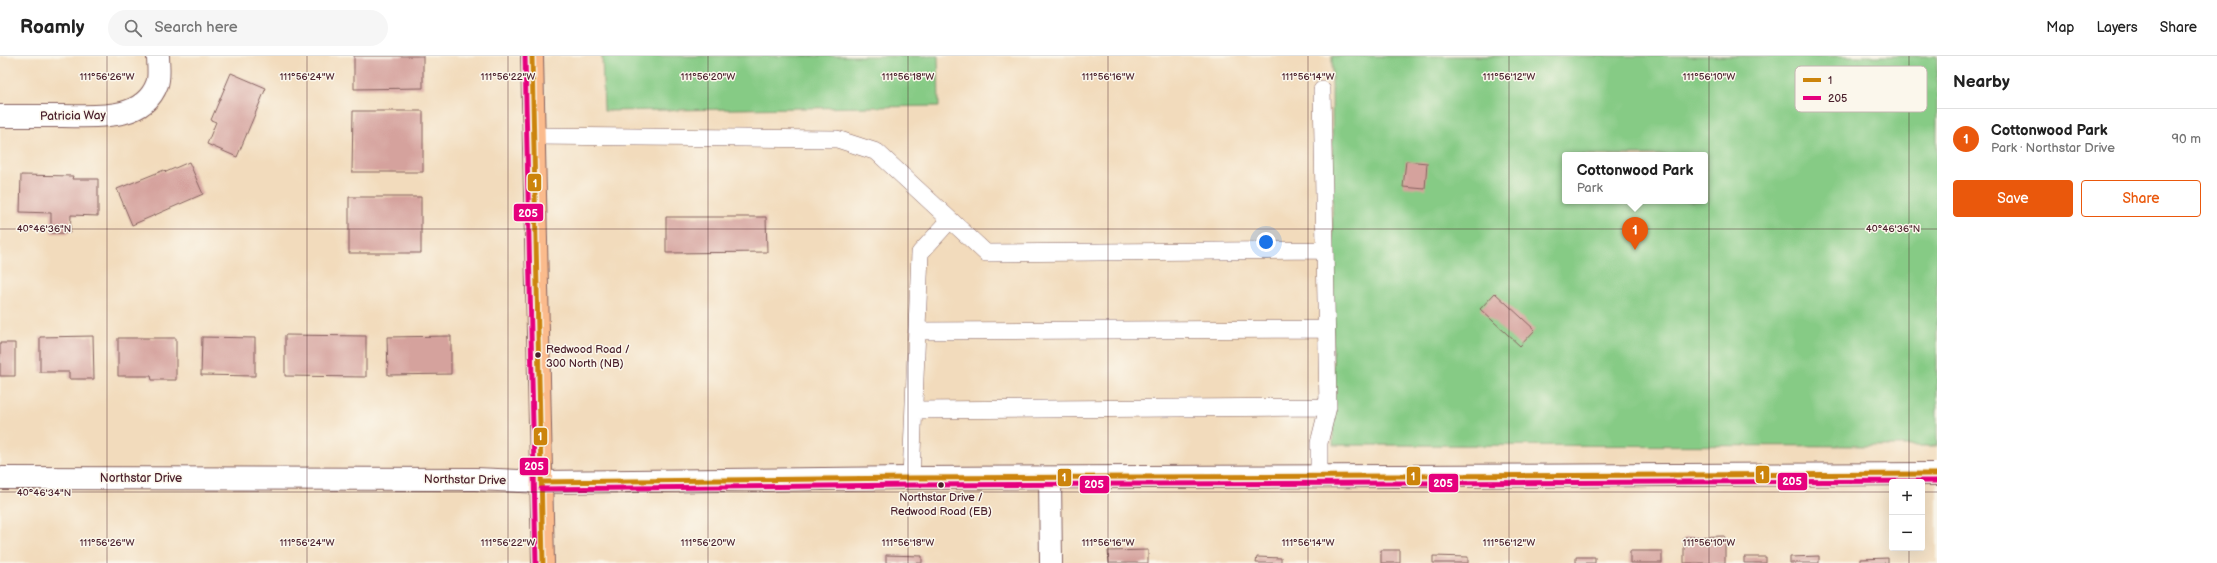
<!DOCTYPE html>
<html lang="en">
<head>
<meta charset="utf-8">
<style>
  :root { --surface:#fff; --page:#f6f6f6; --text:#222; --muted:#767676; --line:#e0e0e0; --accent:#ea580c }
  body { margin:0; font-family:"Balsamiq Sans",sans-serif; background:var(--page); color:var(--text) }
  .controls { position:absolute; right:12px; bottom:12px; display:grid; overflow:hidden; border-radius:4px; box-shadow:0 4px 16px #0002 }
  .controls button { width:36px; height:36px; display:grid; place-items:center; padding:0; border:0; border-bottom:1px solid var(--line); background:var(--surface); color:var(--text); font:20px sans-serif }
  .you { position:absolute; left:1266px; top:186px; width:14px; height:14px; margin:-10px; border:3px solid #fff; border-radius:50%; background:#1a73e8; box-shadow:0 0 0 6px #1a73e833 }
  .badge { display:grid; place-items:center; width:26px; height:26px; border-radius:50%; background:var(--accent); color:#fff; font-size:13px; font-weight:700 }
  .pin { position:absolute; translate:-50% -33px; filter:drop-shadow(0 1px 2px #0008) }
  .pin::after { content:''; position:absolute; top:21px; width:14px; height:12px; background:inherit; clip-path:polygon(0 0,100% 0,50% 100%) }
  .popup { position:absolute; left:1562px; top:96px; width:146px; height:52px; box-sizing:border-box; display:grid; place-content:center; border-radius:4px; background:var(--surface); filter:drop-shadow(0 1px 3px #0005); font-size:13px; white-space:nowrap; color:var(--muted) }
  .popup b { font-size:15px; color:var(--text) }
  .popup::after { content:''; position:absolute; left:50%; top:100%; margin-left:-8px; border:8px solid transparent; border-top-color:var(--surface) }
  .list { margin:0; padding:0; list-style:none }
  h2 { display:flex; justify-content:space-between; align-items:center; height:52px; margin:0; padding:0 16px; font-size:17px }
  h2 small { font-size:13px; font-weight:400; color:var(--muted) }
  .list li { display:grid; grid-template-columns:26px 1fr auto; gap:12px; align-items:center; box-sizing:border-box; height:60px; padding:0 16px; border-top:1px solid var(--line) }
  .list b { display:block; font-size:15px; white-space:nowrap }
  .list p { margin:0; font-size:13px; white-space:nowrap; color:var(--muted) }
  .list em { font-size:13px; font-style:normal; color:var(--muted) }
  .actions { display:flex; gap:8px; padding:12px 16px }
  .actions a { flex:1; padding:9px 0; border:1px solid var(--accent); border-radius:4px; text-align:center; font-size:14px; color:var(--accent) }
  .actions .main { background:var(--accent); color:#fff }
  .icon { flex:none; width:22px; height:22px; fill:none; stroke:currentColor; stroke-width:2; stroke-linecap:round; stroke-linejoin:round }
  .map { position:relative; flex:none; width:1937px; height:507px; overflow:hidden }
  header { display:flex; align-items:center; gap:24px; box-sizing:border-box; height:56px; padding:0 20px; background:var(--surface); border-bottom:1px solid var(--line) }
  header strong { font-size:19px }
  nav { display:flex; gap:22px; margin-inline-start:auto; font-size:14px }
  .search { width:280px; height:36px; background:var(--page); display:flex; align-items:center; gap:10px; box-sizing:border-box; padding:0 14px; border-radius:22px; color:var(--muted); font-size:15px }
  main { display:flex }
  aside { flex:1; background:var(--surface) }
  .map>svg:first-child { display:block }
</style>
</head>
<body>
<header>
<strong>Roamly</strong>
<div class="search"><svg class="icon" aria-label="search" viewBox="0 0 24 24"><circle cx="10" cy="10" r="6"/><path d="M15 15l6 6"/></svg>Search here</div>
<nav><a>Map</a><a>Layers</a><a>Share</a></nav>
</header>
<main>
<div class="map">
<svg width="1937" height="507" viewBox="0 0 1937 507">
  <rect width="100%" height="100%" fill="#fbf7ec"/>
  <filter id="ink" filterUnits="userSpaceOnUse"><feTurbulence type="fractalNoise" baseFrequency=".025" numOctaves="2"/><feDisplacementMap in="SourceGraphic" scale="8" xChannelSelector="R" yChannelSelector="G"/><feConvolveMatrix kernelMatrix="1 2 1 2 8 2 1 2 1" color-interpolation-filters="sRGB"/></filter>
  <filter id="wash" filterUnits="userSpaceOnUse"><feTurbulence type="fractalNoise" baseFrequency=".012" numOctaves="4" result="noise"/><feDisplacementMap in="SourceGraphic" scale="16" xChannelSelector="R" yChannelSelector="G"/><feGaussianBlur stdDeviation="0.9" result="paint"/><feColorMatrix in="noise" values="0 0 0 0 0 0 0 0 0 0 0 0 0 0 0 0 0 1.4 0 .05"/><feComposite in="paint" operator="in"/></filter>
  <g filter="url(#wash)">
    <rect width="100%" height="100%" fill="#f2dbbc"/>
    <!-- green -->
    <path fill="#86cb85" stroke="#687558" fill-rule="evenodd" d="M602,0H938L939,50L604,55Z
      M1332,0H1937V390L1333,389ZM1565,99H1705V145H1565Z"/>
    <g id="blocks">
      <!-- building -->
      <path fill="#d5a29d" d="M354,0H423V32L354,33Z
        M231,17L266,32L237,101L207,88L216,66L211,64Z
        M353,55H423V116H352Z
        M1406,105L1427,107L1425,133L1403,131Z
        M189,106L203,138L132,169L117,133L164,114L166,116Z
        M21,119L73,120L72,123H98V160L71,159L70,177H51V157L20,156Z
        M349,141H421V197H349Z
        M666,161H766L767,196L666,197Z
        M1495,237L1535,274L1520,290L1480,253Z
        M285,279L366,280V321L285,320Z
        M93,280L94,323H69V316H40V281Z
        M451,280V318L388,319L387,281Z
        M202,281L255,282V320L201,319Z
        M118,282H176V324H152L151,320H118Z
        M0,287H15V320H0Z
        M1725,480V507H1684V481Z
        M1148,494V507H1109L1108,495Z
        M1381,494H1400V507H1381Z
        M1630,495H1662V507H1630Z
        M886,499L922,500V507H886Z
        M1433,500L1468,501V507H1433Z
        M1819,500V507H1790V501Z
        M1257,501L1281,502V507H1256Z
        M1576,501H1595V507H1576Z
        M1744,501H1766V507H1744Z
        M1888,502V507H1860V503Z"/>
    </g>
  </g>
  <g filter="url(#ink)">
    <use href="#blocks" fill-opacity="0" stroke="#85615e" stroke-width="1"/>
    <g fill="none" stroke-linecap="round" stroke-linejoin="round">
      <defs>
        <path id="service" d="M534,80L837,83L877,96L986,197L1325,194
          M917,275L1326,273
          M914,354L1328,351
          M1319,421V387L1328,351L1322,34
          M911,422L920,197L950,164"/>
        <path id="minor" d="M0,60C21,60 41,60 62,60C94,60 143,66 157,28C160,20 158,9 158,0
          M0,422L475,423L541,426L911,422L1937,418
          M1050,423L1051,507"/>
        <path id="primary" d="M532,0L543,507"/>
      </defs>
      <!-- service casing -->
      <use href="#service" stroke="#85615e" stroke-width="18"/>
      <!-- minor casing -->
      <use href="#minor" stroke="#85615e" stroke-width="24"/>
      <!-- primary casing -->
      <use href="#primary" stroke="#85615e" stroke-width="24"/>
      <!-- service -->
      <use href="#service" stroke="#fff" stroke-width="17"/>
      <!-- minor -->
      <use href="#minor" stroke="#fff" stroke-width="22"/>
      <!-- primary -->
      <use href="#primary" stroke="#fbbb8c" stroke-width="22"/>
      <defs>
        <path id="bus-1" d="M532,0L543,507
          M541,426L911,422L1937,418"/>
        <path id="bus-2" d="M525,0L536,507
          M541,433L911,429L1937,425"/>
      </defs>
      <!-- bus-1 casing -->
      <use href="#bus-1" stroke="#fbf7ec" stroke-width="8"/>
      <!-- bus-2 casing -->
      <use href="#bus-2" stroke="#fbf7ec" stroke-width="8"/>
      <!-- bus-1 -->
      <use href="#bus-1" stroke="#cc840b" stroke-width="5"/>
      <!-- bus-2 -->
      <use href="#bus-2" stroke="#e5007d" stroke-width="5"/>
    </g>
  </g>
  <!-- ticks -->
  <path fill="none" stroke="#4a1f2b" stroke-width="1" stroke-opacity="0.45" d="M107,0V507M307,0V507M508,0V507M708,0V507M908,0V507M1108,0V507M1308,0V507M1509,0V507M1709,0V507M1909,0V426M0,173H1937M0,436H1892M1922,436H1937M1909,492V507"/>
  <!-- markers -->
  <g fill="#4a1f2b" stroke="#fbf7ec" stroke-width="1.5">
    <circle cx="538" cy="299" r="3.5"/>
    <circle cx="941" cy="429" r="3.5"/>
  </g>
  <g text-anchor="middle" dominant-baseline="central" stroke-width="3" stroke-linejoin="round" paint-order="stroke">
    <!-- bus labels -->
    <g font-size="11" fill="#4a1f2b" stroke="#fbf7ec" text-anchor="start">
      <text x="546" y="293">Redwood Road /<tspan x="546" dy="14">300 North (NB)</tspan></text>
      <text x="941" y="441" text-anchor="middle">Northstar Drive /<tspan x="941" dy="14">Redwood Road (EB)</tspan></text>
    </g>
    <!-- street labels -->
    <g font-size="12" fill="#4a1f2b" stroke="#fbf7ec">
      <text transform="translate(73 60) rotate(-1)">Patricia Way</text>
      <text x="141" y="422">Northstar Drive</text>
      <text transform="translate(465 424) rotate(1)">Northstar Drive</text>
    </g>
  </g>
  <!-- legend -->
  <rect x="1795" y="10" width="132" height="46" rx="6" fill="#fbf7ec" stroke="#c6b6b2" stroke-width="1"/>
  <rect x="1803" y="22" width="18" height="4" fill="#cc840b"/>
  <rect x="1803" y="40" width="18" height="4" fill="#e5007d"/>
  <g font-size="11" fill="#4a1f2b">
    <text x="1828" y="28">1</text>
    <text x="1828" y="46">205</text>
  </g>
  <g font-size="10" text-anchor="middle" fill="#4a1f2b" stroke="#fbf7ec" stroke-width="3" stroke-linejoin="round" paint-order="stroke">
    <text x="107" y="24">111°56'26"W</text>
    <text x="307" y="24">111°56'24"W</text>
    <text x="508" y="24">111°56'22"W</text>
    <text x="708" y="24">111°56'20"W</text>
    <text x="908" y="24">111°56'18"W</text>
    <text x="1108" y="24">111°56'16"W</text>
    <text x="1308" y="24">111°56'14"W</text>
    <text x="1509" y="24">111°56'12"W</text>
    <text x="1709" y="24">111°56'10"W</text>
    <text x="44" y="176">40°46'36"N</text>
    <text x="1893" y="176">40°46'36"N</text>
    <text x="44" y="440">40°46'34"N</text>
    <text x="107" y="490">111°56'26"W</text>
    <text x="307" y="490">111°56'24"W</text>
    <text x="508" y="490">111°56'22"W</text>
    <text x="708" y="490">111°56'20"W</text>
    <text x="908" y="490">111°56'18"W</text>
    <text x="1108" y="490">111°56'16"W</text>
    <text x="1308" y="490">111°56'14"W</text>
    <text x="1509" y="490">111°56'12"W</text>
    <text x="1709" y="490">111°56'10"W</text>
  </g>
  <g stroke="#fbf7ec" stroke-width="1.5">
    <rect x="527" y="117" width="15" height="19" rx="4" fill="#cc840b"/>
    <rect x="513" y="147" width="31" height="19" rx="4" fill="#e5007d"/>
    <rect x="533" y="371" width="15" height="19" rx="4" fill="#cc840b"/>
    <rect x="519" y="401" width="30" height="19" rx="4" fill="#e5007d"/>
    <rect x="1755" y="409" width="15" height="19" rx="4" fill="#cc840b"/>
    <rect x="1406" y="410" width="15" height="20" rx="4" fill="#cc840b"/>
    <rect x="1057" y="412" width="15" height="19" rx="4" fill="#cc840b"/>
    <rect x="1777" y="416" width="31" height="19" rx="4" fill="#e5007d"/>
    <rect x="1428" y="417" width="31" height="20" rx="4" fill="#e5007d"/>
    <rect x="1079" y="419" width="31" height="19" rx="4" fill="#e5007d"/>
  </g>
  <g font-size="11" text-anchor="middle" font-weight="bold" fill="#fff">
    <text x="535" y="131">1</text>
    <text x="528" y="161">205</text>
    <text x="540" y="384">1</text>
    <text x="534" y="414">205</text>
    <text x="1762" y="423">1</text>
    <text x="1413" y="424">1</text>
    <text x="1064" y="425">1</text>
    <text x="1792" y="429">205</text>
    <text x="1443" y="431">205</text>
    <text x="1094" y="432">205</text>
  </g>
</svg>
<div class="controls">
<button>+</button>
<button>−</button>
</div>
<div class="you"></div>
<div class="pin badge" style="left:1635px;top:194px">1</div>
<div class="popup"><b>Cottonwood Park</b>Park</div>
</div>
<aside>
<h2>Nearby<small></small></h2>
<ul class="list">
<li><span class="badge">1</span><div><b>Cottonwood Park</b><p>Park · Northstar Drive</p></div><em>90 m</em></li>
</ul>
<div class="actions"><a class="main">Save</a><a>Share</a></div>
</aside>
</main>
</body>
</html>
